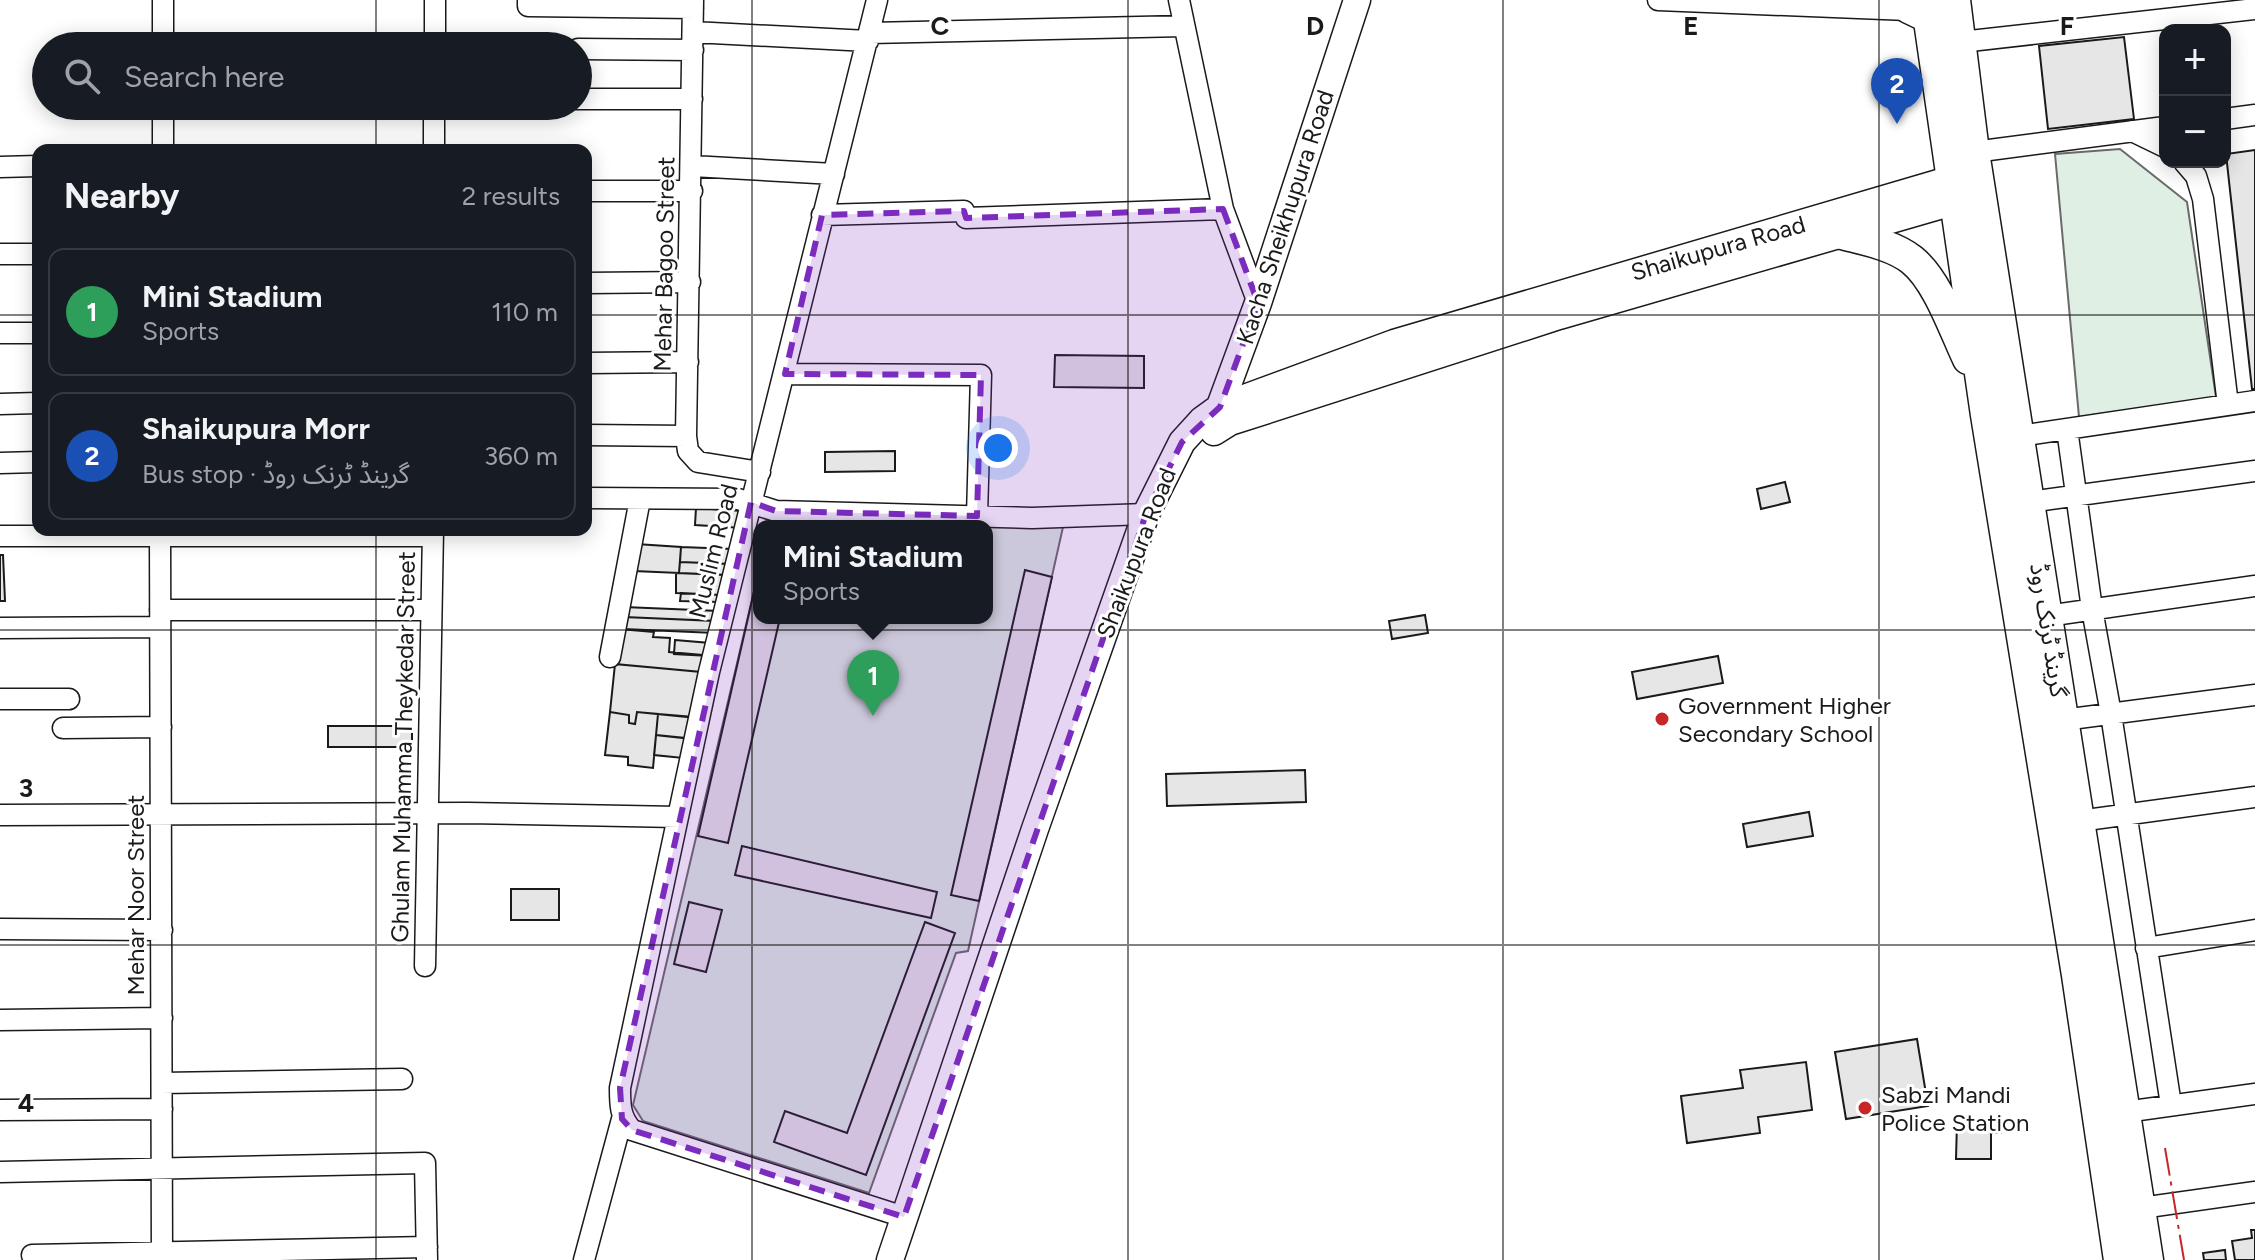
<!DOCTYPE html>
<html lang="en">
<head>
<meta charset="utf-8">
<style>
  :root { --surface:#171b24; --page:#242831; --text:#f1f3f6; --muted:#9ea1a6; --line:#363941; --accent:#8c9099 }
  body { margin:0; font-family:Figtree,"Noto Sans Arabic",sans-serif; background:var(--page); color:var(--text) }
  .controls { position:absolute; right:24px; top:24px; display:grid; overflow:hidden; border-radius:16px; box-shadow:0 4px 20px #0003 }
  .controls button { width:72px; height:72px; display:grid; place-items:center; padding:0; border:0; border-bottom:2px solid var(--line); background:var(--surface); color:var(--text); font:40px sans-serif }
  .you { position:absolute; left:998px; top:448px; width:28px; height:28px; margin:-20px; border:6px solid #fff; border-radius:50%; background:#1a73e8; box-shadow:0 0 0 12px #1a73e833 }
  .badge { display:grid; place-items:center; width:52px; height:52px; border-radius:50%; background:var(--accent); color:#fff; font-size:26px; font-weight:700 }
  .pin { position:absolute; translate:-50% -66px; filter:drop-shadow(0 2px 4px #0008) }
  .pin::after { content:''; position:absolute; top:42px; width:28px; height:24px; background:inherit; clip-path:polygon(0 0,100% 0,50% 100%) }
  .popup { position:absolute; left:753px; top:520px; width:240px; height:104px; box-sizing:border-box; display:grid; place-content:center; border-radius:16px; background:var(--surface); filter:drop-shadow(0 2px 6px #0005); font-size:26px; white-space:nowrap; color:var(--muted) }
  .popup b { font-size:30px; color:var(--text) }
  .popup::after { content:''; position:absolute; left:50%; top:100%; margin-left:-16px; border:16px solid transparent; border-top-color:var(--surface) }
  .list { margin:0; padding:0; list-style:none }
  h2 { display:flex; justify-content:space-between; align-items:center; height:104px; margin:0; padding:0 32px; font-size:34px }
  h2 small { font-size:26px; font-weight:400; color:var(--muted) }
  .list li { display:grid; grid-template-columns:52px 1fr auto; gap:24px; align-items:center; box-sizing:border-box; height:128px; margin:0 16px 16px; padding:0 16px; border:2px solid var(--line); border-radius:16px }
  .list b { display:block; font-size:30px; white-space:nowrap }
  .list p { margin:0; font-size:26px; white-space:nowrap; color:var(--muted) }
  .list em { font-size:26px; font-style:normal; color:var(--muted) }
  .icon { flex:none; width:44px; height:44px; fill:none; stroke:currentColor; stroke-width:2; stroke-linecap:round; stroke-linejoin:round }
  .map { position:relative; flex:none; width:2255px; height:1260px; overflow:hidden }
  .search { position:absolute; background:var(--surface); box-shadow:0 4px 20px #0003; left:32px; top:32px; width:560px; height:88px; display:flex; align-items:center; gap:20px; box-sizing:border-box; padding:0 28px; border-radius:44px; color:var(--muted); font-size:30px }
  .panel { position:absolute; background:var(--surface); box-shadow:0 4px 20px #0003; left:32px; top:144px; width:560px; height:392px; border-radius:16px }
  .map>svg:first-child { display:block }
</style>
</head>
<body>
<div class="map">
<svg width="2255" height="1260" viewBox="0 0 2255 1260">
  <rect width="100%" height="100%" fill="#fff"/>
  <!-- green -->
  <path fill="#e0efe3" stroke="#6a6a6a" stroke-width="2" d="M2120,149L2187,202L2216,397L2079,417L2055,154Z
    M771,519L1063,527L968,951L956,953L869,1193L643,1121L633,1105L759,570V618H987V526H769Z"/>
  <!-- building -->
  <path fill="#e6e6e6" stroke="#1a1a1a" stroke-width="2" d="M2124,37L2134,119L2048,129L2039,46Z
    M2255,150V389H2252L2226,154Z
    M1055,355L1144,356V388L1054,387Z
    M895,451V471L825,472V452Z
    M1785,482L1790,502L1761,509L1757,489Z
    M696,508L743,511L742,528L695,525Z
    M636,544L681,547L679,573L634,571Z
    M681,547L733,549V564L680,562Z
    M0,555H3L5,601H0Z
    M680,562L729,564V575L679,573Z
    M759,570V618H780L728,843L698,836Z
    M1025,570L1052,577L979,901L951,895Z
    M676,573L725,575L720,595L676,593Z
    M681,593L720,595V602L680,601Z
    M624,607L719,611L718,621L624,617Z
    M1425,615L1428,633L1392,639L1389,621Z
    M624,617L715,621V633L623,629Z
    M619,629L654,632L653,637L670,638L669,652L702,655L701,672L615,664Z
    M675,640L710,643L709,656L674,654Z
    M1718,656L1723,683L1637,699L1632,672Z
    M615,664L701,672L696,718L637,712L635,724L629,723V715L610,712Z
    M610,712L629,715V723L635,724L637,712L658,714L653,768L628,765V757L605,755Z
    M658,714L693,717L691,739L656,735Z
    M328,726H412V747H328Z
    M656,735L685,738L683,758L654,755Z
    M1305,770L1306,802L1167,806L1166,774Z
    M1809,812L1813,836L1747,847L1743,824Z
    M742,846L937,892L931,918L735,875Z
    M511,889H559V920H511Z
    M689,902L722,910L706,972L674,964Z
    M925,922L955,933L866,1175L774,1142L785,1111L847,1133Z
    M1917,1039L1928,1106L1846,1119L1835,1052Z
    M1806,1062L1812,1110L1758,1117L1760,1133L1687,1143L1681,1096L1743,1088L1740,1070Z
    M1957,1122H2002L2001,1133H1991V1159H1956Z
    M2251,1230H2255V1260H2235L2232,1241L2252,1238Z
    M2225,1250L2226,1260H2204L2203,1253Z"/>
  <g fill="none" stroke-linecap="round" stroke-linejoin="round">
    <defs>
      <path id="minor" d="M163,0V46
        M528,0V6L693,8
        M693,0L686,436L688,451L698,462L760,472
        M877,0L709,672L620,1088C620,1105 620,1117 632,1130L904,1217
        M1179,0L1223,209L1258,303
        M1658,0L1908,10
        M693,32L868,41
        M870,33L1184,26
        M1961,42L2255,9
        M435,46V0
        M578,49L693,50
        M578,99H692
        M2225,119L2255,115
        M2132,131L2165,147
        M163,150V106
        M434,150V106
        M1974,152L2165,127
        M2184,162L2196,176L2203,199L2228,405
        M692,166L834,174
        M0,167L38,166
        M586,191H692
        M822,215L964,211L966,218L1223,209
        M0,254H38
        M586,283L690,282
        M0,333H38
        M586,363L688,362
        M785,374L981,375L977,516
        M0,404L38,403
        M2067,429L2092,609L2111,714L2171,1105
        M586,435L686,436
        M2020,436L2255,401
        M0,463L38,462
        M586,498L738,499L776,511L1032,518L1146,514
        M2029,502L2255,471
        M160,530L162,1260
        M0,536H432
        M160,610H431
        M2047,616L2255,586
        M0,628L160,627
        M610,657L640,499
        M0,699H69
        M2063,720L2255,695
        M63,728L161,727
        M0,815L468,813L678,817
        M2079,821L2255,797
        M0,929L162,930
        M2146,948L2255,930
        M425,966L433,530
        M0,1020L162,1018
        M162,1083L402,1079
        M0,1110L162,1109
        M2125,1112L2255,1094
        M0,1172L425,1163L427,1260
        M2141,1208L2255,1192
        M32,1255L427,1247
        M584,1260L622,1119"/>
      <path id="major" d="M1895,0L1908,10L1929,20
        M1216,417L1258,303L1357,0
        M1214,432L1230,422L1559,316L1956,201
        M890,1260L1035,829L1146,514L1182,442L1202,420L1220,407L1394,343L1952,179"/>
      <path id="highway" d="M1926,0L1986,415L2077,975L2119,1260
        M1955,0L1974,152L2148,1260
        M1842,234C1865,240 1893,245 1912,260C1938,281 1954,330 1968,359"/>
    </defs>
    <!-- minor casing -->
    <use href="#minor" stroke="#1a1a1a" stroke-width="23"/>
    <!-- major casing -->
    <use href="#major" stroke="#1a1a1a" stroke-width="29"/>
    <!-- highway casing -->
    <use href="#highway" stroke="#1a1a1a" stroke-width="33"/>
    <!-- minor -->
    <use href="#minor" stroke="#fff" stroke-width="20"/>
    <!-- major -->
    <use href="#major" stroke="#fff" stroke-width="26"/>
    <!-- highway -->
    <use href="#highway" stroke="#fff" stroke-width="30"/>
    <!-- power -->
    <path stroke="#c62828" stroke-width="2" stroke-dasharray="28 6 4 6" stroke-linecap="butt" d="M2165,1148L2184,1260"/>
  </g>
  <!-- marked area -->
  <path fill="#7b2cbf" fill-opacity="0.2" stroke="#7b2cbf" stroke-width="6" stroke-dasharray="16 10" stroke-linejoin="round" d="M1223,209L1258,303L1220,407L1182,442L1146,514L904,1217L632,1130L622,1119L620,1088L751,502L776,511L977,516L981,375L785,374L822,215L964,211L966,218Z"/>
  <!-- grid -->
  <path fill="none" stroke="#1a1a1a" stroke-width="2" stroke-opacity="0.55" d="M376,0V46M752,0V1260M1128,0V1260M1503,0V1260M1879,0V1260M376,106V150M0,315H38M586,315H2255M376,530V1260M0,630H2255M0,945H2255"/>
  <!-- markers -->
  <g fill="#c62828" stroke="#fff" stroke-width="3">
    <circle cx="1662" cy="719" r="8"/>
    <circle cx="1865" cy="1108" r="8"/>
  </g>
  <g text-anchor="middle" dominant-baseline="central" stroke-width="6" stroke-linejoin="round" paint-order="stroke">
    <!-- street labels -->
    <g font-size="24" fill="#1a1a1a" stroke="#fff">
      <text transform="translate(1285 217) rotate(-72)">Kacha Sheikhupura Road</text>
      <text transform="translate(1718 248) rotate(-16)">Shaikupura Road</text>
      <text transform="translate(664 264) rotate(-89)">Mehar Bagoo Street</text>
      <text transform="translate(713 551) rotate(-76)">Muslim Road</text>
      <text transform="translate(1136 553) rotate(-69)">Shaikupura Road</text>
      <text transform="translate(2049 630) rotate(81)">گرینڈ ٹرنک روڈ</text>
      <text transform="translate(403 747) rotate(-89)">Ghulam Muhamma Theykedar Street</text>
      <text transform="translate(135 895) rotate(-90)">Mehar Noor Street</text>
    </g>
    <!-- poi labels -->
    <g font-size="24" fill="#1a1a1a" stroke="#fff" text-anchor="start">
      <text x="1678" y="705">Government Higher<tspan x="1678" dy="28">Secondary School</tspan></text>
      <text x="1881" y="1094">Sabzi Mandi<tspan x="1881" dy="28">Police Station</tspan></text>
    </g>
  </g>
  <g font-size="26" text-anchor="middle" font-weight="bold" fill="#1a1a1a" stroke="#fff" stroke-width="6" stroke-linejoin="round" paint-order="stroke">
    <text x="940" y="35">C</text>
    <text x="1315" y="35">D</text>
    <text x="1691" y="35">E</text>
    <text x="2067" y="35">F</text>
    <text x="26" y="797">3</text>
    <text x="26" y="1112">4</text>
  </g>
</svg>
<div class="controls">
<button>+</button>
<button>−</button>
</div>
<div class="you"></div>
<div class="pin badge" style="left:873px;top:716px;background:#2e9e5b">1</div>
<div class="popup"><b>Mini Stadium</b>Sports</div>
<div class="pin badge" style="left:1897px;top:124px;background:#1a4fb4">2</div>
<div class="search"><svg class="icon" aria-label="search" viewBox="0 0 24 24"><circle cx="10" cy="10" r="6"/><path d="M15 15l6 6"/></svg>Search here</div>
<section class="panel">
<h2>Nearby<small>2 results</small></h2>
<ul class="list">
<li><span class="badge" style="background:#2e9e5b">1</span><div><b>Mini Stadium</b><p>Sports</p></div><em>110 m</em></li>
<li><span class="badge" style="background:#1a4fb4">2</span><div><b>Shaikupura Morr</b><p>Bus stop · گرینڈ ٹرنک روڈ</p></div><em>360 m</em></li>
</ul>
</section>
</div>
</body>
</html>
